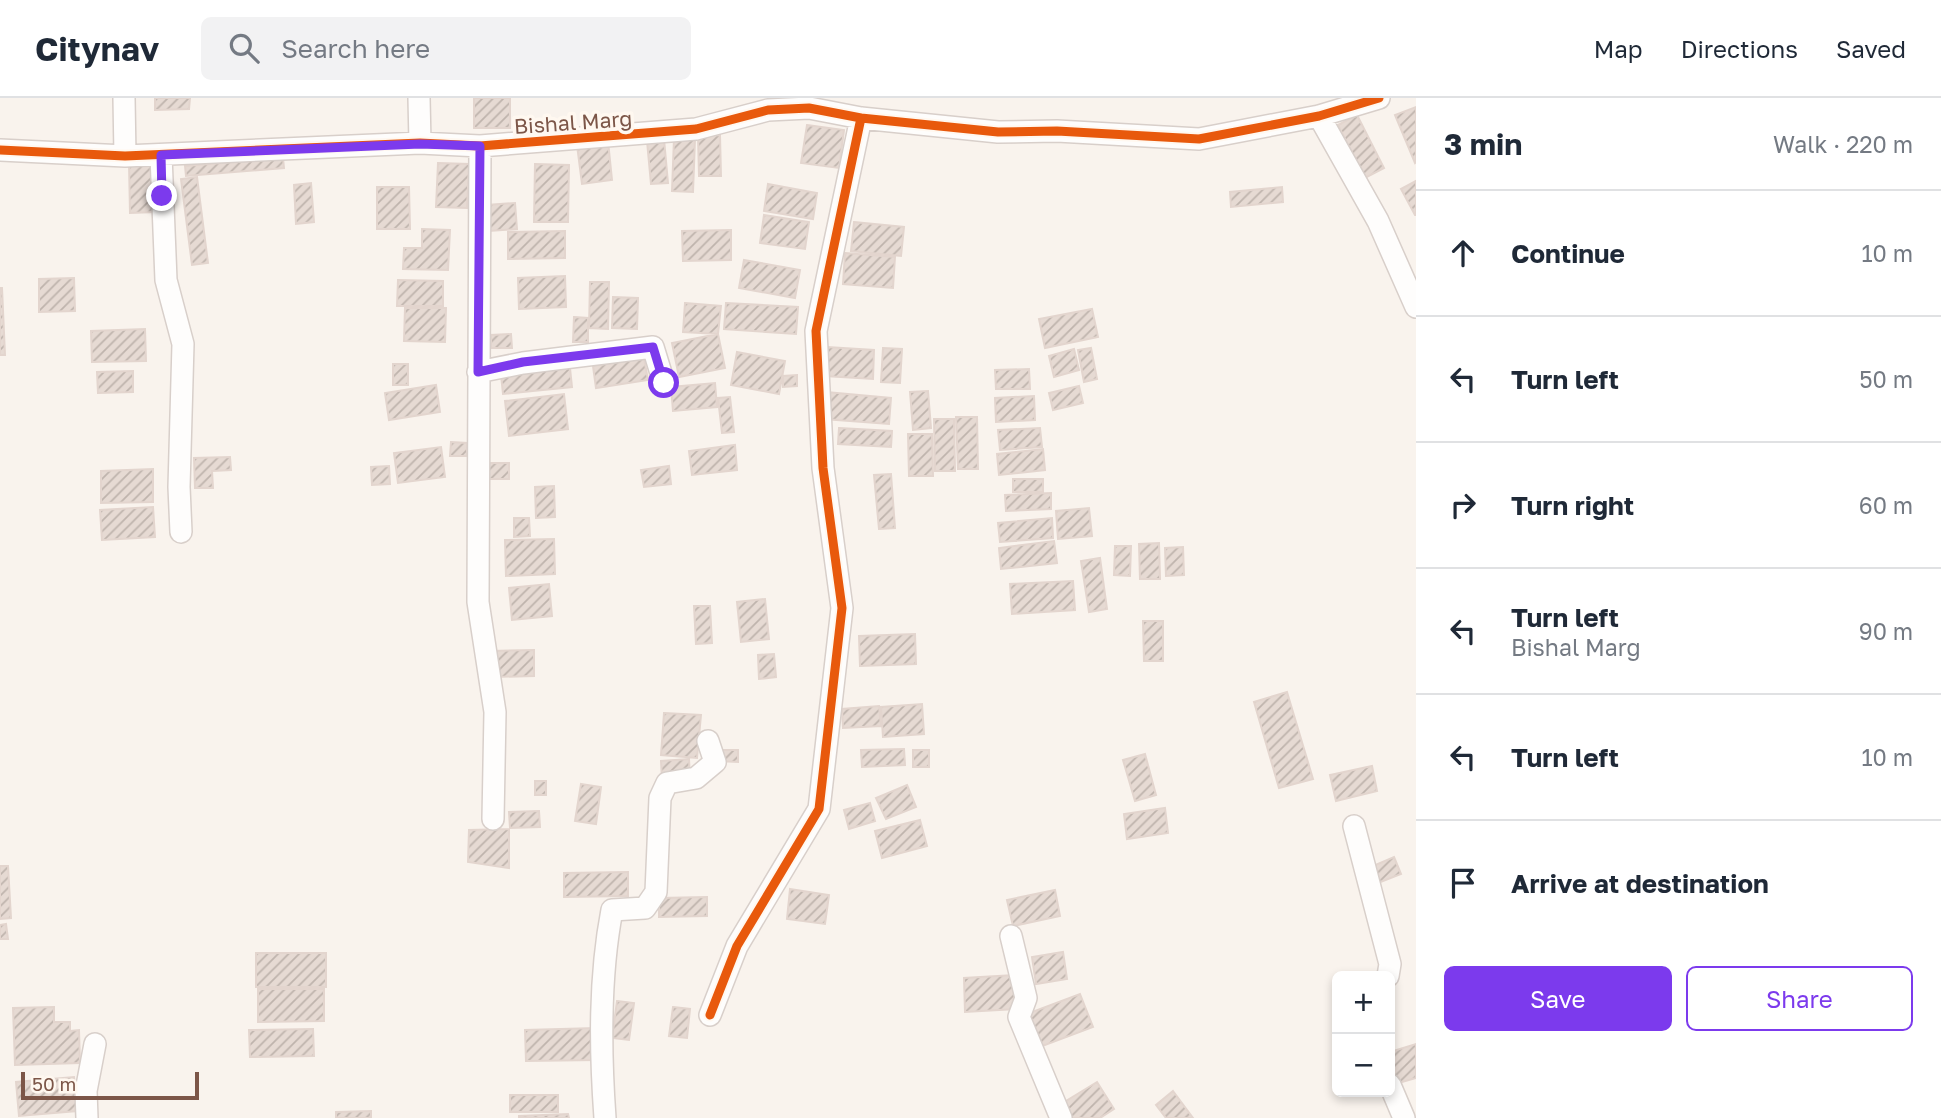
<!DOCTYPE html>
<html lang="en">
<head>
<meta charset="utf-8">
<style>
  :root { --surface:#fff; --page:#f2f2f3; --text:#1f2937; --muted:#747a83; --line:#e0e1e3; --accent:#7c3aed }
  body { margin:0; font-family:"Golos Text",sans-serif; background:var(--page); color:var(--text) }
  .controls { position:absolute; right:21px; bottom:21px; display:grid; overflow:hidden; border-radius:10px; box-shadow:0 4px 10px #0003 }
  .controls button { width:63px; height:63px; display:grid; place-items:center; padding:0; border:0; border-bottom:2px solid var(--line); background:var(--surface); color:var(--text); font:35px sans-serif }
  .scale { position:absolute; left:21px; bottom:18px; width:178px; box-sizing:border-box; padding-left:7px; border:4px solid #7c5648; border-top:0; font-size:19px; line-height:24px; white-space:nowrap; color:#7c5648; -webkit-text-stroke:5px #fff8f0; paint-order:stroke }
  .stop { position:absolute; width:21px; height:21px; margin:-16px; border:5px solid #7c3aed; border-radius:50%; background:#fff }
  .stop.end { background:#7c3aed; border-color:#fff; box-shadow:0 2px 7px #0008 }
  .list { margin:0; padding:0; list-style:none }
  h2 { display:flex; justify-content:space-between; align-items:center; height:91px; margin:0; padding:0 28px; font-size:30px }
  h2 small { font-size:23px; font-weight:400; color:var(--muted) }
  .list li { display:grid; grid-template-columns:46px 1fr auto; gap:21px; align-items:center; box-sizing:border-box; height:126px; padding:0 28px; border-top:2px solid var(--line) }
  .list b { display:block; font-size:26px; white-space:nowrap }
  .list p { margin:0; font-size:23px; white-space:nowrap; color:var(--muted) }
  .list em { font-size:23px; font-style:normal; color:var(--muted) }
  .actions { display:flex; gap:14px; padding:21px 28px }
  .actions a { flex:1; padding:16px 0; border:2px solid var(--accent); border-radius:10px; text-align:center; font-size:24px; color:var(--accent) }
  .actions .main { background:var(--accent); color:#fff }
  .icon { flex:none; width:38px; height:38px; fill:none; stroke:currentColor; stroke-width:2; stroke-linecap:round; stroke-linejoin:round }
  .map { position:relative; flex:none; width:1416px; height:1020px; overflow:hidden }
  header { display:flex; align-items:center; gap:42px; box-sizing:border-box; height:98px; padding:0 35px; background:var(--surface); border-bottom:2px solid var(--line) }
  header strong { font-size:33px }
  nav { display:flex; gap:38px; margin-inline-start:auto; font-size:24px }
  .search { width:490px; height:63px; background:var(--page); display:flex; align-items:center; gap:18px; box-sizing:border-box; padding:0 24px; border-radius:10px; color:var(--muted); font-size:26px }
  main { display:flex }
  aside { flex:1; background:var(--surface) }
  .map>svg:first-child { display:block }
</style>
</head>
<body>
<header>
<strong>Citynav</strong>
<div class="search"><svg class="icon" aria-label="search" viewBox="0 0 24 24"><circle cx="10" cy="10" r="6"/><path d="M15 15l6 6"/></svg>Search here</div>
<nav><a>Map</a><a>Directions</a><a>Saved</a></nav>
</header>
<main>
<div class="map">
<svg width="1416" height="1020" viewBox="0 0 1416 1020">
  <defs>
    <pattern id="building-hatch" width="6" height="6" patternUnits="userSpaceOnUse" patternTransform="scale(1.75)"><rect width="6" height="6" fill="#e6dad3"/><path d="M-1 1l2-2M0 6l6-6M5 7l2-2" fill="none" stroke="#bfb4ad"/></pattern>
  </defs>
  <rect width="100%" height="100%" fill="#f9f3ed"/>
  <!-- building -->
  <path fill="url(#building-hatch)" stroke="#e3d5ce" stroke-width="2" d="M155,0H190L189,11L155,12Z
    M474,0H510V30H474Z
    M1416,9V64L1415,65L1395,17Z
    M1357,17L1384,70L1365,80L1338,27Z
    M807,27L844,32L839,70L801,65Z
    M720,37L721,78H699L698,38Z
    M674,40L695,41L693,94L672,93Z
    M664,41L668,85L651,86L647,43Z
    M608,43L612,82L582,86L577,47Z
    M283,60L284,70L186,78L185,68Z
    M155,64L156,114L130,115L129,65Z
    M438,65L469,66L467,110L436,109Z
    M535,66L569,67L568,124H534Z
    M197,79L208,165L192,167L181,81Z
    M1416,83V117H1415L1401,91Z
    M311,85L314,124L296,126L294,87Z
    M768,86L817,95L813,121L764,113Z
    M377,89H409L410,131H377Z
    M1282,89L1283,104L1231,109L1230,94Z
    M515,105L517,131L489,133L487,107Z
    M764,117L809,124L805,151L760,145Z
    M854,124L904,129L901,158L851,153Z
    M422,131L450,132L448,172L403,171L404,150H422Z
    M731,132V162L683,163L682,133Z
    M565,133V160L508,161V134Z
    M845,155L895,159L893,190L843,186Z
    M744,162L800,172L795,200L739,190Z
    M565,178L566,209L519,211L518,180Z
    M74,180L75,213L39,214V181Z
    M398,182L443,183V208H397Z
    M590,184H609L608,231L589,230Z
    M0,190H2L5,257H0Z
    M613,199L638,200L637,231L612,230Z
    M685,205L721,208L718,236L683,234Z
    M726,205L798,209L796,236L724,231Z
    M405,210H446L445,244L404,243Z
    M1092,211L1098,239L1045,250L1039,221Z
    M574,219L588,220V244H573Z
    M145,231L146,263L92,264L91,233Z
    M511,236L512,250H491V237Z
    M718,236L725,270L679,279L672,245Z
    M827,249L874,252L873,281L825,278Z
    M883,250L902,251L900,285L881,284Z
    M1091,250L1097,281L1084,284L1078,252Z
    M1074,251L1079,272L1054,279L1049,258Z
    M737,254L785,263L779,296L731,287Z
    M644,260L648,282L596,290L593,268Z
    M393,266H408V287H393Z
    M570,270L572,289L503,296L501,277Z
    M1029,271L1030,291H996L995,272Z
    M133,273V294L98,295L97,274Z
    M797,277V288L783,289V278Z
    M715,285L717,309L673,313L671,289Z
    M436,287L440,314L389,322L385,295Z
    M1079,288L1083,305L1053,312L1049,295Z
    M928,293L931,330L913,332L910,294Z
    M826,294L891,300L889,326L824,321Z
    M564,296L568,331L509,338L505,303Z
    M1034,298L1035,322L996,324L995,300Z
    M730,299L734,334L722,335L718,300Z
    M956,319H977L978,371H958Z
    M934,321H954L955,373H935Z
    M839,330L892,333L891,349L838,346Z
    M1040,330L1042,349L1000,352L998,332Z
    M908,336H932L933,378H909Z
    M451,344L467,345V358H450Z
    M735,347L737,372L692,377L689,353Z
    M441,349L445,379L398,385L394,355Z
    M1043,351L1045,372L999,377L997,356Z
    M230,359L231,372L212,373L213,390H195L194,360Z
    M489,365H509V381H489Z
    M389,368L390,386L372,387L371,369Z
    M669,368L671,386L644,389L641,372Z
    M153,371V404L101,405V373Z
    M891,376L895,430L879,431L874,377Z
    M1013,381H1043V394H1013Z
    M554,388L555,419L536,420L535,389Z
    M1051,395V411L1006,413L1005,397Z
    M153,409L155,439L102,442L100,412Z
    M1089,410L1092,438L1058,441L1056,413Z
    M514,420H529L530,438L514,439Z
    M1052,420L1053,440L1000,444L998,425Z
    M554,441L555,476L506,478L505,442Z
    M1054,443L1057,465L1001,471L999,450Z
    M1159,445L1160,481H1140L1139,446Z
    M1115,448H1131L1130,478L1114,477Z
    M1183,449L1184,477L1166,478L1165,450Z
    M1100,460L1107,511L1089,514L1081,463Z
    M1073,483L1075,512L1012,516L1010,486Z
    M549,486L552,518L512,522L509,490Z
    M765,501L769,541L741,544L737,504Z
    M694,508H710L712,545L696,546Z
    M1143,523H1163V563H1144Z
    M915,536L916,566L860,568L859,538Z
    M534,552V578L493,579L492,553Z
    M774,556L776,579L759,581L758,557Z
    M1287,594L1313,681L1279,690L1254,604Z
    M922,606L924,636L883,639L881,609Z
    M879,608L881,628L843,630L842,611Z
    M664,615L701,617L697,660L661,657Z
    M904,651L905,667L862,669L861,652Z
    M719,652H738V664L718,663Z
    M913,652H929V669H913Z
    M1145,656L1156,697L1135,703L1123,662Z
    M689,661L690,680L662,682L661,663Z
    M1372,668L1377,693L1336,703L1330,677Z
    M535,683H546V697H535Z
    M581,686L601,689L596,726L575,723Z
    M907,687L916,709L886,721L876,700Z
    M870,705L875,723L849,731L844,712Z
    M1165,710L1168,735L1127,741L1124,716Z
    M539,713L540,729L510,730L509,714Z
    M920,722L927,748L882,760L875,733Z
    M509,731V770L468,764L469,732Z
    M1394,759L1401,776L1373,787L1366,771Z
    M0,768H8L11,820L0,821Z
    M628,774V798L564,799V775Z
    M790,791L829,797L825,826L787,821Z
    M1055,792L1060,818L1013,828L1007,802Z
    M707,799V818L659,819V800Z
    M6,826L8,841H0V827Z
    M1063,854L1067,881L1036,886L1032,859Z
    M256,855H326V889H256Z
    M1014,877L1016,911L965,914L964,880Z
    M258,891H324V923L258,924Z
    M1080,896L1093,929L1037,950L1024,917Z
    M617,903L634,905L629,942L612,940Z
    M54,909V924H70V933L79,932L80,965L15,967L13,910Z
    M673,909L690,911L687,940L669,938Z
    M596,930L597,962L526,963L525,932Z
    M313,931L314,958L250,959L249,932Z
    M1416,946V980L1395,986L1390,967V954Z
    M74,979L77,1013L19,1018L16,984Z
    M1097,984L1114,1011L1100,1020H1070L1061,1006Z
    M1173,993L1193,1020H1166L1156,1007Z
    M510,997H558V1014H510Z
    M371,1013V1020H336V1014Z
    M568,1016L569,1020H519V1018Z"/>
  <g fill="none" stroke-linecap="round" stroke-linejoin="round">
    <defs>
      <path id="minor" d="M124,0L125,58
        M419,0L420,45
        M1319,18L1378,123L1416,209
        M480,48L478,504L495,614L493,721
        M0,52L125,58L420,45L480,48L696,31L768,12L809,10L861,20L998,34L1057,33L1199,41L1319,18L1379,0
        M161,57L166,182L183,246L179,389L181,434
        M478,274L523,265L653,249L664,285
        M1354,728L1390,866L1388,878
        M1011,838L1026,900L1019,919L1061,1020
        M710,917L737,848L819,711L842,510L823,370L816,233L861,20
        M1390,987L1404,1020
        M87,1020L86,993L95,946
        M605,1020C600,951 599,880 612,812L645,810L656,794L660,700L667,685L696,680L715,664L708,643"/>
    </defs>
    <!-- minor casing -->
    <use href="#minor" stroke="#d8cfca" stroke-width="24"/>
    <!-- minor -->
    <use href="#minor" stroke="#fefdfc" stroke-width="21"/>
    <defs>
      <path id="cycleway" d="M0,52L125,58L420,45L480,48L696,31L768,12L809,10L861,20L998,34L1057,33L1199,41L1319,18L1379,0
        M710,917L737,848L819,711L842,510L823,370L816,233L861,20"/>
    </defs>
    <!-- cycleway casing -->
    <use href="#cycleway" stroke="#fff8f0" stroke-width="13"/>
    <!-- cycleway -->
    <use href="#cycleway" stroke="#e8590c" stroke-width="9"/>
  </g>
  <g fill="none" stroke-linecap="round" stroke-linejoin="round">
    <!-- route -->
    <path stroke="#7c3aed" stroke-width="9" d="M162,98L161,57L420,46L480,48L478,274L523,264L653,249L664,285"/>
  </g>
  <g text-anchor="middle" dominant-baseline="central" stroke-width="7" stroke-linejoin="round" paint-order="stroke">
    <!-- street labels -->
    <g font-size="21" fill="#7c5648" stroke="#fff8f0">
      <text transform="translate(573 24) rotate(-4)">Bishal Marg</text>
    </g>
  </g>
</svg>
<div class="controls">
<button>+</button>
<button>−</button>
</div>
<div class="scale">50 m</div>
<div class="stop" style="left:664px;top:285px"></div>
<div class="stop end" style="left:162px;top:98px"></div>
</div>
<aside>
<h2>3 min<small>Walk · 220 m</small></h2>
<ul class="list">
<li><svg class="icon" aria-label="ahead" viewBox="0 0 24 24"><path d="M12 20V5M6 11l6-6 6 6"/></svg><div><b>Continue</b></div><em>10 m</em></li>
<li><svg class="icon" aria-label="left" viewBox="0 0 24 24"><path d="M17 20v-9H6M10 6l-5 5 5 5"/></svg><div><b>Turn left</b></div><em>50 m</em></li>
<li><svg class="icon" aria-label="right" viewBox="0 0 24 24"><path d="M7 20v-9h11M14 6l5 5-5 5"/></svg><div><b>Turn right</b></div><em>60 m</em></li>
<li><svg class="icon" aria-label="left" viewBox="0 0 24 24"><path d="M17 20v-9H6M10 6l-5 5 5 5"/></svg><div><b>Turn left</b><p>Bishal Marg</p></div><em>90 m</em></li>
<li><svg class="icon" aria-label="left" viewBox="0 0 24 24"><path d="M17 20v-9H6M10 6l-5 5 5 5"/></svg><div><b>Turn left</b></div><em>10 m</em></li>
<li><svg class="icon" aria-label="arrive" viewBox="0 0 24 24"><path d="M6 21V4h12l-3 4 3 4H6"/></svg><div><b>Arrive at destination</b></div></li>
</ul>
<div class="actions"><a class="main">Save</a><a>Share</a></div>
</aside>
</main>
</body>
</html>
